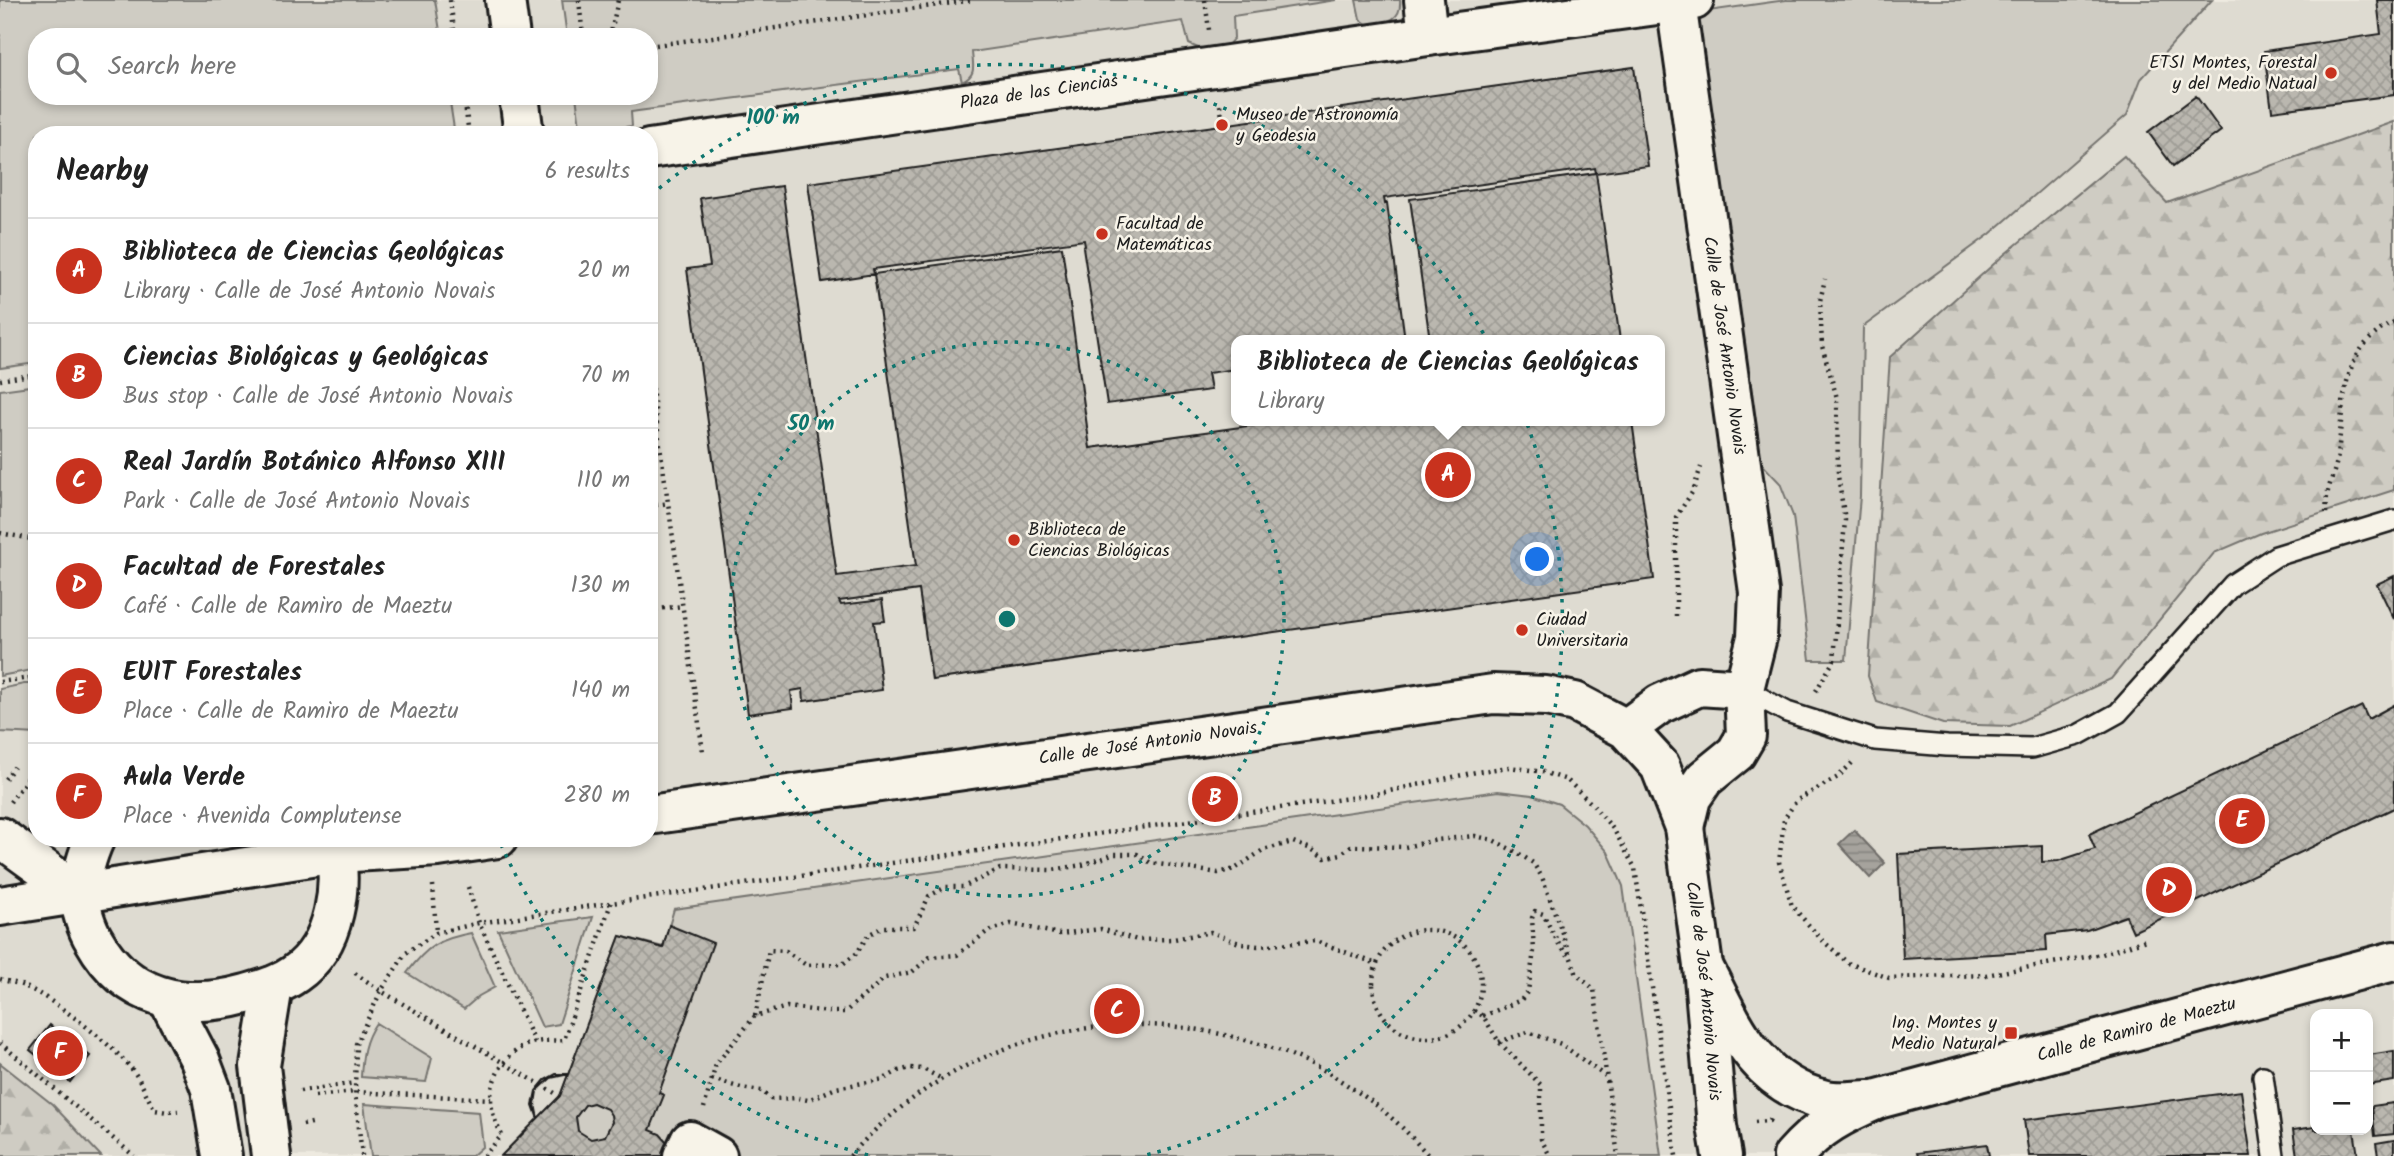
<!DOCTYPE html>
<html lang="en">
<head>
<meta charset="utf-8">
<style>
  :root { --surface:#fff; --page:#f2f2f2; --text:#222; --muted:#767676; --line:#e0e0e0; --accent:#c8321e }
  body { margin:0; font-family:Kalam,sans-serif; background:var(--page); color:var(--text) }
  .controls { position:absolute; right:21px; bottom:21px; display:grid; overflow:hidden; border-radius:14px; box-shadow:0 4px 10px #0003 }
  .controls button { width:63px; height:63px; display:grid; place-items:center; padding:0; border:0; border-bottom:2px solid var(--line); background:var(--surface); color:var(--text); font:35px sans-serif }
  .you { position:absolute; left:1538px; top:560px; width:24px; height:24px; margin:-18px; border:5px solid #fff; border-radius:50%; background:#1a73e8; box-shadow:0 0 0 10px #1a73e833 }
  .badge { display:grid; place-items:center; width:46px; height:46px; border-radius:50%; background:var(--accent); color:#fff; font-size:23px; font-weight:700 }
  .pin { position:absolute; translate:-50% -50%; border:4px solid #fff; box-shadow:0 2px 7px #0006 }
  .popup { position:absolute; left:1231px; top:335px; width:434px; height:91px; box-sizing:border-box; display:grid; place-content:center; border-radius:14px; background:var(--surface); filter:drop-shadow(0 2px 5px #0005); font-size:23px; white-space:nowrap; color:var(--muted) }
  .popup b { font-size:26px; color:var(--text) }
  .popup::after { content:''; position:absolute; left:50%; top:100%; margin-left:-14px; border:14px solid transparent; border-top-color:var(--surface) }
  .list { margin:0; padding:0; list-style:none }
  h2 { display:flex; justify-content:space-between; align-items:center; height:91px; margin:0; padding:0 28px; font-size:30px }
  h2 small { font-size:23px; font-weight:400; color:var(--muted) }
  .list li { display:grid; grid-template-columns:46px 1fr auto; gap:21px; align-items:center; box-sizing:border-box; height:105px; padding:0 28px; border-top:2px solid var(--line) }
  .list b { display:block; font-size:26px; white-space:nowrap }
  .list p { margin:0; font-size:23px; white-space:nowrap; color:var(--muted) }
  .list em { font-size:23px; font-style:normal; color:var(--muted) }
  .icon { flex:none; width:38px; height:38px; fill:none; stroke:currentColor; stroke-width:2; stroke-linecap:round; stroke-linejoin:round }
  .map { position:relative; flex:none; width:2394px; height:1156px; overflow:hidden }
  .search { position:absolute; background:var(--surface); box-shadow:0 4px 10px #0003; left:28px; top:28px; width:630px; height:77px; display:flex; align-items:center; gap:18px; box-sizing:border-box; padding:0 24px; border-radius:28px; color:var(--muted); font-size:26px }
  .panel { position:absolute; background:var(--surface); box-shadow:0 4px 10px #0003; left:28px; top:126px; width:630px; height:721px; border-radius:28px }
  .map>svg:first-child { display:block }
</style>
</head>
<body>
<div class="map">
<svg width="2394" height="1156" viewBox="0 0 2394 1156">
  <defs>
    <pattern id="forest-firs" width="22" height="20" patternUnits="userSpaceOnUse" patternTransform="scale(1.75)"><rect width="22" height="20" fill="#cfccc3"/><path d="M5 1l3.5 6h-7zM16 11l3.5 6h-7z" fill="#b1afa7"/></pattern>
    <pattern id="water-rules" width="6" height="5" patternUnits="userSpaceOnUse" patternTransform="scale(1.75)"><rect width="6" height="5" fill="#a6a39d"/><path d="M0 2.5h6" fill="none" stroke="#86847f"/></pattern>
    <pattern id="building-cross-hatch" width="8" height="8" patternUnits="userSpaceOnUse" patternTransform="scale(1.75)"><rect width="8" height="8" fill="#bab7af"/><path d="M0 0l8 8M0 8l8-8" fill="none" stroke="#9f9d96"/></pattern>
  </defs>
  <rect width="100%" height="100%" fill="#eeeae0"/>
  <filter id="ink" filterUnits="userSpaceOnUse"><feTurbulence type="fractalNoise" baseFrequency=".0143" numOctaves="2"/><feDisplacementMap in="SourceGraphic" scale="14" xChannelSelector="R" yChannelSelector="G"/><feConvolveMatrix kernelMatrix="1 2 1 2 8 2 1 2 1" color-interpolation-filters="sRGB"/></filter>
  <g filter="url(#ink)">
    <!-- built -->
    <path fill="#dedbd1" fill-rule="evenodd" d="M0,0H2394V1156H0ZM37,37H649V96H37ZM37,135H649V838H37ZM1236,340H1660V421H1236ZM2315,1014H2368V1130H2315Z"/>
    <!-- forest -->
    <path fill="url(#forest-firs)" stroke="#767470" stroke-width="2" d="M2394,122V490L2261,533L2214,553L2111,679L2010,726L1943,724L1877,702L1868,676L1890,357L2005,254L2124,156L2167,203Z
      M0,1063L52,1104L101,1156H0Z"/>
    <!-- green -->
    <path fill="#cfccc3" stroke="#767470" stroke-width="2" d="M0,0H435L441,37H37V96H449L455,135H37V363L0,368Z
      M562,0H1336L1233,16L1234,38C1221,55 1207,53 1189,44L1183,21L972,52C973,66 977,75 962,82L959,69L638,111L631,112L632,126L581,134L576,96H649V37H567Z
      M1356,0H1400C1402,22 1385,22 1368,25L1360,19Z
      M1786,0H2212L2141,79L2127,115L1990,234L1863,327L1860,496L1846,660H1810L1793,516L1780,483L1761,463L1694,13Z
      M37,385V669L0,676V390Z
      M24,684H37V734L0,732V689Z
      M1498,791L1532,795L1559,804L1585,825L1608,852L1623,886L1661,1156H501L560,1096L620,936L663,947L674,909Z
      M593,917L559,1024L542,1027L498,930Z
      M471,933L495,987L479,996L464,1009L407,973C427,946 439,939 471,933Z
      M376,1023L432,1058L426,1082L361,1077C362,1057 364,1040 376,1023Z
      M364,1104L479,1112L483,1146L472,1156H371Z"/>
    <!-- water -->
    <path fill="url(#water-rules)" stroke="#6f6d69" stroke-width="2" d="M1854,830L1885,863L1870,878L1839,844Z"/>
    <!-- building -->
    <path fill="url(#building-cross-hatch)" stroke="#1c1c1c" stroke-width="2" fill-rule="evenodd" d="M2377,0H2394V95L2272,111L2264,51L2381,34Z
      M1634,67L1648,166L1596,173L1595,168L1384,198L1385,204L1387,203L1405,340H1236V369L1208,373L1211,390L1107,404L1083,247L1085,246L1084,240L873,269L874,274L822,282L808,183Z
      M2196,96L2221,131L2173,166L2148,132Z
      M1596,173L1620,340H1430L1410,199Z
      M782,186L837,576L916,566L874,274L1062,247L1090,448L1284,421H1632L1654,579L932,680L919,590L839,601L841,605L882,600L885,621L874,622L882,690L804,701L803,689L791,691L793,708L748,714L687,269L710,266L700,198Z
      M2394,576V619L2377,584Z
      M2394,705V808L2133,932L2126,916L2087,930L2046,935L2047,951L1903,959L1898,854L2042,846V862L2058,861L2095,849L2089,834L2362,706L2368,719Z
      M669,925L713,943L659,1093L664,1095L650,1130L660,1134L667,1142L669,1156H501L560,1096L620,936L663,948ZM593,1103L607,1109L611,1115L612,1122L605,1136L591,1139L578,1131L576,1117L585,1105Z
      M50,1025L90,1056L70,1082L30,1050Z
      M2394,1051V1081L2368,1085V1055Z
      M556,1074H569L551,1078L537,1091L535,1104L538,1119L533,1105L536,1091L545,1080Z
      M2241,1091L2251,1156H2029L2024,1120Z
      M2394,1103V1134L2375,1136L2372,1106Z
      M2315,1127V1130H2354L2358,1156H2297L2293,1130Z
      M2394,1140V1156H2378L2376,1143Z
      M1987,1144L1989,1156H1918L1917,1153Z"/>
    <g fill="none" stroke-linecap="round" stroke-linejoin="round">
      <defs>
        <path id="lane" d="M1744,689L1787,712L1875,740L1947,746L2032,748L2078,735L2118,713L2233,584L2276,556L2394,520
          M2263,1076L2274,1156"/>
        <g id="street">
          <path d="M1424,0L1428,36"/>
          <path id="s1" d="M1676,3L1759,592L1757,637L1744,689L1746,736L1736,753L1704,779L1691,798L1684,827"/>
          <path id="s2" d="M649,149L1428,36L1694,0"/>
          <path d="M1626,729L1660,704L1699,686L1744,689"/>
          <path d="M1703,966C1732,1023 1756,1085 1826,1100C1839,1103 1856,1100 1869,1100"/>
          <path d="M683,1156L690,1141L717,1156"/>
          <path id="s3" d="M1793,1156C1818,1127 1843,1114 1878,1099L2394,961"/>
        </g>
        <g id="secondary">
          <path d="M505,0L510,37"/>
          <path d="M519,96L524,135"/>
          <path id="s4" d="M649,815L1493,694L1546,696L1575,702L1626,729L1660,766L1684,827L1703,966L1717,1126L1722,1156"/>
          <path d="M0,837L80,895"/>
          <path d="M95,838C88,853 80,879 80,895C80,908 87,929 94,940C127,999 184,1011 246,994C263,989 280,985 295,974C336,946 345,883 332,838"/>
          <path d="M0,906L336,853L438,847L498,838"/>
          <path d="M168,999L200,1060L211,1089L222,1156"/>
          <path d="M271,1156L260,1066L273,986"/>
        </g>
      </defs>
      <!-- lane casing -->
      <use href="#lane" stroke="#1c1c1c" stroke-width="24"/>
      <!-- street casing -->
      <use href="#street" stroke="#1c1c1c" stroke-width="44"/>
      <!-- secondary casing -->
      <use href="#secondary" stroke="#1c1c1c" stroke-width="44"/>
      <!-- path -->
      <path stroke="#1c1c1c" stroke-width="4.5" stroke-dasharray="2 5" stroke-linecap="butt" d="M450,0L455,37
        M579,0L583,37
        M1205,0L1209,30
        M610,37L618,0
        M649,46L974,0
        M464,96L469,135
        M1220,105L1222,116
        M649,367L703,752
        M0,380L37,374
        M649,506L669,503
        M2326,513C2327,506 2326,498 2328,491C2331,479 2336,468 2338,455C2344,403 2339,349 2394,322
        M0,533L37,540
        M649,610L683,606
        M1676,616V517L1693,491L1701,467
        M0,682L37,677
        M1816,691L1834,660L1845,520L1838,476L1837,398L1822,346L1820,301L1825,279
        M649,719H653
        M1852,763L1838,777L1797,800L1784,819L1779,862L1792,906L1822,940L1848,963L1889,978L1986,975L2102,954L2149,939
        M5,779L14,767
        M10,802L37,766
        M433,885L436,933
        M468,887L479,923L535,1042
        M1373 984a54 54 0 1 1 108 0a54 54 0 1 1-108 0Z
        M355,973L381,991L560,1096
        M0,979C9,982 18,983 26,987C54,999 117,1048 134,1072C143,1084 147,1098 155,1110L167,1112L178,1111
        M1474,1011L1483,1016L1499,1042L1541,1085V1139L1550,1156
        M755,1016L769,950L786,951L806,965L843,964L857,953L868,935L883,927H914L929,896L946,887H963L1000,869L1052,870L1082,865L1115,854H1137L1151,863L1218,873L1235,869L1263,850L1293,842L1311,849L1325,858L1341,854L1351,846L1405,847L1436,840L1475,836L1493,840L1518,853L1533,863L1542,877L1577,975L1594,989L1618,1156
        M1483,1016L1521,1000L1528,991L1534,951L1532,918L1535,911L1543,914L1560,946L1568,955
        M1499,1042L1528,1032L1561,1044L1605,1076
        M0,1043L134,1156
        M712,1079L741,1088L762,1091L771,1099L798,1098L808,1100L836,1088L884,1079L898,1071L910,1068L923,1069L942,1079
        M300,1091L355,1083
        M315,1096L355,1092L491,1099
        M704,1108L716,1064L755,1016L787,1007L829,1012H845L885,978L912,972L930,957L957,955L988,931L1011,924L1060,934L1101,929L1137,940L1174,939L1211,932L1242,944L1258,946L1316,941L1377,964
        M1755,1122L1769,1121L1771,1117
        M303,1125L316,1122
        M362,1156L355,1092L356,1044L381,991L406,953L436,933L479,923L611,903L1371,795L1476,772L1509,767L1543,772L1567,780L1592,804L1614,830L1635,868L1676,1156
        M484,1156L502,1135C496,1124 491,1111 491,1098C491,1073 512,1046 536,1042C545,1040 555,1041 564,1040L611,903
        M850,1156C946,1047 1092,1001 1233,1037C1267,1045 1302,1057 1332,1075C1350,1087 1372,1100 1388,1115C1403,1127 1416,1142 1429,1156"/>
      <!-- lane -->
      <use href="#lane" stroke="#f7f3e8" stroke-width="19"/>
      <!-- street -->
      <use href="#street" stroke="#f7f3e8" stroke-width="38"/>
      <!-- secondary -->
      <use href="#secondary" stroke="#f7f3e8" stroke-width="38"/>
    </g>
  </g>
  <!-- distance rings -->
  <g fill="none" stroke="#0f766e" stroke-width="3.5" stroke-dasharray="3.5 7">
    <circle cx="1007" cy="619" r="277"/>
    <path d="M868 1155A554 554 0 0 1 499 840M651 195A554 554 0 1 1 1146 1155"/>
  </g>
  <!-- markers -->
  <g fill="#c8321e" stroke="#f7f3e8" stroke-width="2.5">
    <circle cx="2331" cy="73" r="7"/>
    <circle cx="1222" cy="125" r="7"/>
    <circle cx="1102" cy="234" r="7"/>
    <circle cx="1014" cy="540" r="7"/>
    <circle cx="1522" cy="630" r="7"/>
    <rect x="2004" y="1026" width="14" height="14" rx="3.5"/>
  </g>
  <g text-anchor="middle" dominant-baseline="central" stroke-width="5" stroke-linejoin="round" paint-order="stroke">
    <!-- poi labels -->
    <g font-size="18" fill="#1c1c1c" stroke="#f7f3e8" text-anchor="start">
      <text x="2317" y="63" text-anchor="end">ETSI Montes, Forestal<tspan x="2317" dy="21">y del Medio Natual</tspan></text>
      <text x="1236" y="115">Museo de Astronomía<tspan x="1236" dy="21">y Geodesia</tspan></text>
      <text x="1116" y="224">Facultad de<tspan x="1116" dy="21">Matemáticas</tspan></text>
      <text x="1028" y="530">Biblioteca de<tspan x="1028" dy="21">Ciencias Biológicas</tspan></text>
      <text x="1536" y="620">Ciudad<tspan x="1536" dy="21">Universitaria</tspan></text>
      <text x="1997" y="1023" text-anchor="end">Ing. Montes y<tspan x="1997" dy="21">Medio Natural</tspan></text>
    </g>
    <!-- street labels -->
    <g font-size="18" fill="#1c1c1c" stroke="#f7f3e8">
      <text stroke="none"><textPath href="#s2" startOffset="394">Plaza de las Ciencias</textPath></text>
      <text stroke="none"><textPath href="#s1" startOffset="346">Calle de José Antonio Novais</textPath></text>
      <text stroke="none"><textPath href="#s4" startOffset="504">Calle de José Antonio Novais</textPath></text>
      <text stroke="none"><textPath href="#s4" startOffset="1274">Calle de José Antonio Novais</textPath></text>
      <text stroke="none"><textPath href="#s3" startOffset="371">Calle de Ramiro de Maeztu</textPath></text>
    </g>
  </g>
  <circle cx="1007" cy="619" r="10" fill="#0f766e" stroke="#f7f3e8" stroke-width="3.5"/>
  <g font-size="21" text-anchor="middle" font-weight="bold" fill="#0f766e" stroke="#f7f3e8" stroke-width="5" stroke-linejoin="round" paint-order="stroke">
    <text x="773" y="124">100 m</text>
    <text x="811" y="430">50 m</text>
  </g>
</svg>
<div class="controls">
<button>+</button>
<button>−</button>
</div>
<div class="you"></div>
<div class="pin badge" style="left:1448px;top:475px">A</div>
<div class="popup"><b>Biblioteca de Ciencias Geológicas</b>Library</div>
<div class="pin badge" style="left:1215px;top:799px">B</div>
<div class="pin badge" style="left:1117px;top:1011px">C</div>
<div class="pin badge" style="left:2169px;top:890px">D</div>
<div class="pin badge" style="left:2242px;top:821px">E</div>
<div class="pin badge" style="left:60px;top:1053px">F</div>
<div class="search"><svg class="icon" aria-label="search" viewBox="0 0 24 24"><circle cx="10" cy="10" r="6"/><path d="M15 15l6 6"/></svg>Search here</div>
<section class="panel">
<h2>Nearby<small>6 results</small></h2>
<ul class="list">
<li><span class="badge">A</span><div><b>Biblioteca de Ciencias Geológicas</b><p>Library · Calle de José Antonio Novais</p></div><em>20 m</em></li>
<li><span class="badge">B</span><div><b>Ciencias Biológicas y Geológicas</b><p>Bus stop · Calle de José Antonio Novais</p></div><em>70 m</em></li>
<li><span class="badge">C</span><div><b>Real Jardín Botánico Alfonso XIII</b><p>Park · Calle de José Antonio Novais</p></div><em>110 m</em></li>
<li><span class="badge">D</span><div><b>Facultad de Forestales</b><p>Café · Calle de Ramiro de Maeztu</p></div><em>130 m</em></li>
<li><span class="badge">E</span><div><b>EUIT Forestales</b><p>Place · Calle de Ramiro de Maeztu</p></div><em>140 m</em></li>
<li><span class="badge">F</span><div><b>Aula Verde</b><p>Place · Avenida Complutense</p></div><em>280 m</em></li>
</ul>
</section>
</div>
</body>
</html>
